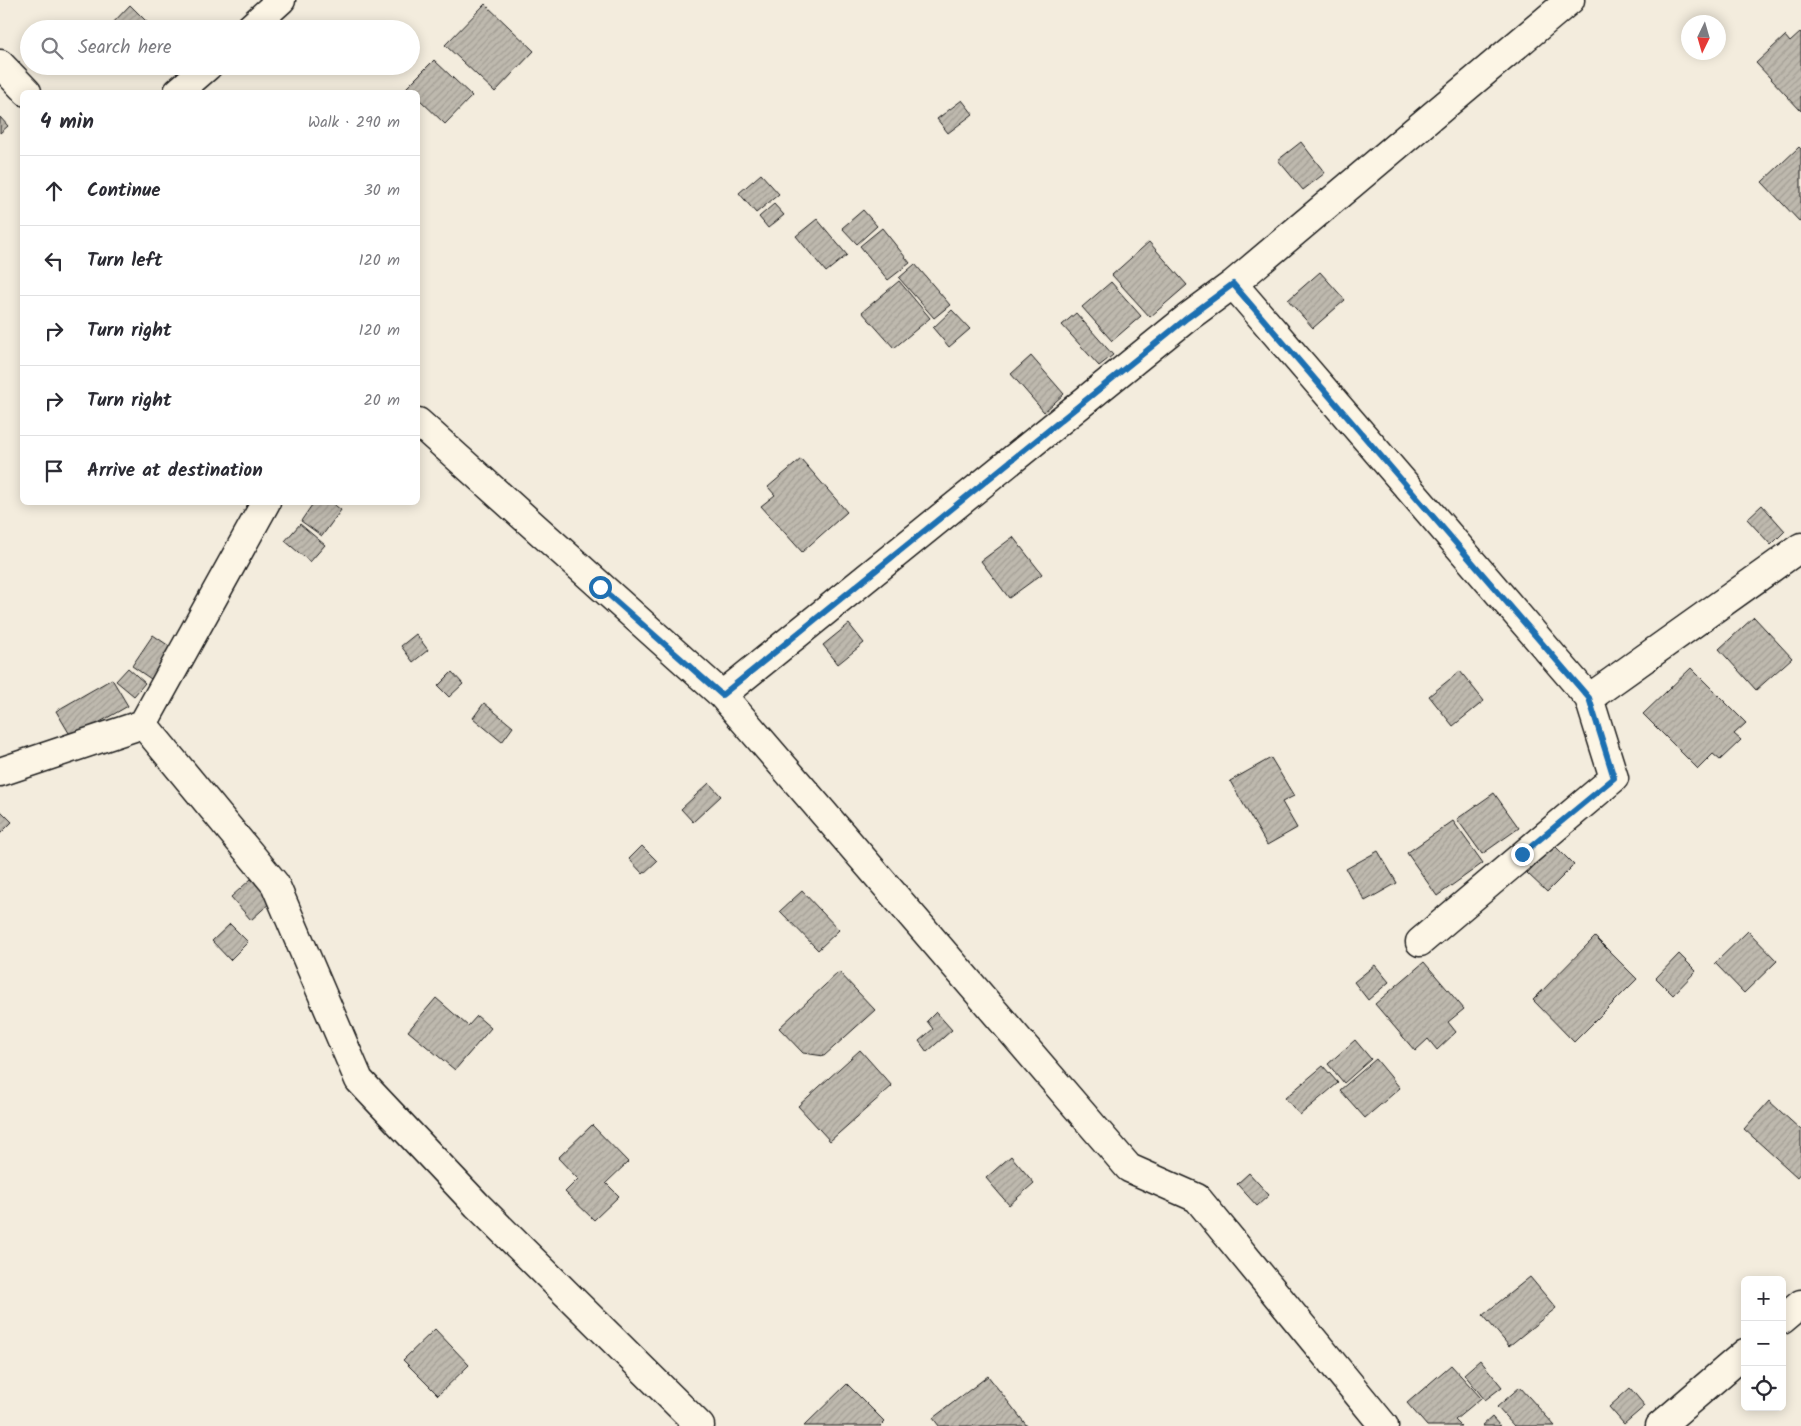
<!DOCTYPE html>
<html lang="en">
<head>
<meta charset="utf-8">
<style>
  :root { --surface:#fff; --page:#f7f7f7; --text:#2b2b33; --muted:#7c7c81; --line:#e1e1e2 }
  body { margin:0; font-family:Kalam,sans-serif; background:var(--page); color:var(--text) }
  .controls { position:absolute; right:15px; bottom:15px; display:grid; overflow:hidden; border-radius:8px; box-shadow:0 2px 12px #0003 }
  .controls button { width:45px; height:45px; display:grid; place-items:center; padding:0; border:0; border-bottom:1px solid var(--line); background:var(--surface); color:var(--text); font:25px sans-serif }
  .compass { position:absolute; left:1681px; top:15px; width:45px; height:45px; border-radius:50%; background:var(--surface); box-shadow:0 2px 12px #0003; rotate:185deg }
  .stop { position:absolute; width:15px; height:15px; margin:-11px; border:4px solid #1f6fb2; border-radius:50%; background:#fff }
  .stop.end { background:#1f6fb2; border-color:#fff; box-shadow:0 1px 5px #0008 }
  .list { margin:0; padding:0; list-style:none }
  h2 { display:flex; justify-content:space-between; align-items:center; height:65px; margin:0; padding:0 20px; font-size:21px }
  h2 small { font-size:16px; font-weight:400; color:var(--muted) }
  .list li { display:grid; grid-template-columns:32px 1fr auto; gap:15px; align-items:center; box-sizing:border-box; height:70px; padding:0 20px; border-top:1px solid var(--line) }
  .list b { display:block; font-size:19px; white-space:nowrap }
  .list em { font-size:16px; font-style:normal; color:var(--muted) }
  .icon { flex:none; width:28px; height:28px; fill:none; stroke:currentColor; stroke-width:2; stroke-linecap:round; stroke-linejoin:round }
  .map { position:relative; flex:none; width:1801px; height:1426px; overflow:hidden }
  .search { position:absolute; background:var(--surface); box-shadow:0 2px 12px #0003; left:20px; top:20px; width:400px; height:55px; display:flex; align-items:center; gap:12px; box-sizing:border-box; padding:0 18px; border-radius:28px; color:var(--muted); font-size:19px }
  .panel { position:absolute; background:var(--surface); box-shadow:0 2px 12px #0003; left:20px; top:90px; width:400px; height:415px; border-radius:8px }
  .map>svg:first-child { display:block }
</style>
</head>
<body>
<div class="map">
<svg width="1801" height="1426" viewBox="0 0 1801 1426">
  <defs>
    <pattern id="building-hatch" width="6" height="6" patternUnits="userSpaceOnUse" patternTransform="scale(1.25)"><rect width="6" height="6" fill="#beb9ae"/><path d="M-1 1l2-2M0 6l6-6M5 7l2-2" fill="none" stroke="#a39e95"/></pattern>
  </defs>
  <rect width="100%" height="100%" fill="#f3ecdd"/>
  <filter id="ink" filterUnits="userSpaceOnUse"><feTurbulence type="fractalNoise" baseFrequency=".02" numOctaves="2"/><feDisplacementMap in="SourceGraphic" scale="10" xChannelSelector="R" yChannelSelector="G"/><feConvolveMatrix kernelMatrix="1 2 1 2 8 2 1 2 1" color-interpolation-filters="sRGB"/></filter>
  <g filter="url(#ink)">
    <!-- building -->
    <path fill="url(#building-hatch)" stroke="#1c1c1c" d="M485,4L534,51L495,92L445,45Z
      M130,5L154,29H113L110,26Z
      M1801,32V111L1756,63L1785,36L1790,42Z
      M434,60L472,96L445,124L418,98V92H412L406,88Z
      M962,100L973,114L948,133L937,119Z
      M0,117L8,126L0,133Z
      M1301,142L1325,173L1303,190L1278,160Z
      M1799,147L1801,149V223L1762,182Z
      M761,174L779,194L756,213L739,193Z
      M774,204L784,215L768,228L759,217Z
      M863,210L877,226L857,244L842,228Z
      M817,219L847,255L826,272L796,236Z
      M882,228L910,263L888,280L860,246Z
      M1149,242L1187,285L1150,317L1112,275Z
      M915,264L950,305L934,318L899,278Z
      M1320,272L1345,300L1313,328L1288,300Z
      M899,281L930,318L894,348L862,312Z
      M1111,282L1141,316L1112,341L1082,307Z
      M952,310L970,329L949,347L933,328Z
      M1076,313L1113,355L1099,366L1062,325Z
      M1031,356L1064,394L1044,412L1011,374Z
      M801,459L847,512L802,552L761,506L775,495L768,487Z
      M314,502H331L341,510L322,536L301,521Z
      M1762,505L1785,531L1771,545L1747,519Z
      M300,524L325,545L310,562L285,541Z
      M1013,537L1042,574L1009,598L981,561Z
      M1754,617L1792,658L1756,690L1719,649Z
      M849,624L864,643L838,664L823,645Z
      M416,634L428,650L413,662L401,646Z
      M153,635L172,648L151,679L132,666Z
      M128,668L145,683L134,696L116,681Z
      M1691,668L1746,723L1734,734L1741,740L1720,760L1713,754L1698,769L1643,714Z
      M1460,671L1484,701L1453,726L1429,696Z
      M452,672L463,684L449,697L438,686Z
      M112,679L128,706L72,738L56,711Z
      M484,703L513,727L502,742L473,718Z
      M1271,758L1294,796L1282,802L1297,828L1267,845L1230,781Z
      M709,783L721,796L693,822L681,809Z
      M1494,793L1519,828L1482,854L1457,819Z
      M0,810L12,822L0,834Z
      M1453,821L1483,863L1437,896L1407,853Z
      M1554,845L1574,865L1547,892L1527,873Z
      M642,846L657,861L643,874L629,859Z
      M1378,851L1397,883L1365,901L1346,869Z
      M251,879L272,901L251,920L231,897Z
      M802,891L839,930L818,950L780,911Z
      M230,924L248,942L230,960L212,941Z
      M1748,931L1777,961L1744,993L1715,963Z
      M1595,937L1637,979L1574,1042L1533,1000Z
      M1679,954L1696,971L1673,995L1656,978Z
      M1424,962L1464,1009L1448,1022L1456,1032L1437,1050L1428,1039L1415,1051L1375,1004Z
      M1375,965L1389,982L1368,1000L1354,982Z
      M839,972L875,1010L824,1056L803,1053L779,1028Z
      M436,998L468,1026L477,1016L491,1028L455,1070L408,1031Z
      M936,1012L952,1030L927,1052L919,1041L933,1029L927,1021Z
      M1355,1040L1371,1059L1344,1083L1328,1064Z
      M860,1050L892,1086L830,1141L798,1106Z
      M1376,1059L1400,1088L1365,1118L1340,1090Z
      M1323,1066L1338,1083L1300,1115L1285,1098Z
      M1769,1101L1801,1130V1172L1797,1177L1744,1129Z
      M592,1125L628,1162L606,1183L619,1196L594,1220L565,1192L578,1179L558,1158Z
      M1011,1156L1034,1183L1009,1205L986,1178Z
      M1249,1173L1269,1195L1257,1206L1237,1184Z
      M1530,1277L1556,1308L1509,1346L1483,1315Z
      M435,1329L469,1365L438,1395L403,1360Z
      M1480,1360L1502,1387L1485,1400L1464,1374Z
      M1451,1365L1481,1398L1455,1420L1461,1426H1427L1407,1403Z
      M988,1376L1027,1426H939L933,1418Z
      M847,1384L885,1422L881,1426H804Z
      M1520,1387L1555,1426H1514L1497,1407Z
      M1630,1388L1645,1406L1624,1424L1609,1407Z
      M1492,1417L1500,1426H1482Z"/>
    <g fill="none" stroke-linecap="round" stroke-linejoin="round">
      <defs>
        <path id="minor" d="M249,29L281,0
          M0,64L27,92
          M178,92L208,66
          M1233,284L1589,698
          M418,422L722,695L1129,1168L1197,1198L1384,1426
          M722,695L1187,318L1233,284L1570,0
          M143,724L275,884L359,1080L477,1205L700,1426
          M0,772L143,724L266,502
          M1420,942L1614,778L1589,698L1801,547
          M1782,1320L1801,1304
          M1660,1426L1745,1353"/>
      </defs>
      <!-- minor casing -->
      <use href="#minor" stroke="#1c1c1c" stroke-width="31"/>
      <!-- minor -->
      <use href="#minor" stroke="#fcf5e5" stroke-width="28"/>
    </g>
  </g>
  <g fill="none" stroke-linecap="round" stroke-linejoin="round" filter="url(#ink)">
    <!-- route -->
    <path stroke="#1f6fb2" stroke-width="6" d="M600,587L722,695L1187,318L1233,284L1589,698L1614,778L1522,854"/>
  </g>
</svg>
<div class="controls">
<button>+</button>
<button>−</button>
<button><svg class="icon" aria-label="locate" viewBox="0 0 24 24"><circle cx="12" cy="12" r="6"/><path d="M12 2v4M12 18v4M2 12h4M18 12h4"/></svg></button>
</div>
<svg class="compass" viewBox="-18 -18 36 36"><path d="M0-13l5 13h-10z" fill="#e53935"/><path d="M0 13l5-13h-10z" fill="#7c7c81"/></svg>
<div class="stop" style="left:600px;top:587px"></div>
<div class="stop end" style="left:1522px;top:854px"></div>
<div class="search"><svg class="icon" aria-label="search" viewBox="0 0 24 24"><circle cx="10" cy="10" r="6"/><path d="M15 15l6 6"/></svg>Search here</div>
<section class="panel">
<h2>4 min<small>Walk · 290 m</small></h2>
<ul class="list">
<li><svg class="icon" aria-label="ahead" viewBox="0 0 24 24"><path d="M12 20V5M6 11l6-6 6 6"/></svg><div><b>Continue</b></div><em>30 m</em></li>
<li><svg class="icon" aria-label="left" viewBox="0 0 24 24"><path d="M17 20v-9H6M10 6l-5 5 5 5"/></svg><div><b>Turn left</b></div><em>120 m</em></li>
<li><svg class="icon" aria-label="right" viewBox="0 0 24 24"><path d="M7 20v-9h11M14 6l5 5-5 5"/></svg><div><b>Turn right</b></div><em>120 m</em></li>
<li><svg class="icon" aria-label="right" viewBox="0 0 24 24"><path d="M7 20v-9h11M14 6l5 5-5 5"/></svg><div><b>Turn right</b></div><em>20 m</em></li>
<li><svg class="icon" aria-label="arrive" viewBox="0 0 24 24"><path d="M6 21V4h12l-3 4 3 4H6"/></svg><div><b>Arrive at destination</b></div></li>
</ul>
</section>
</div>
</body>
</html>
